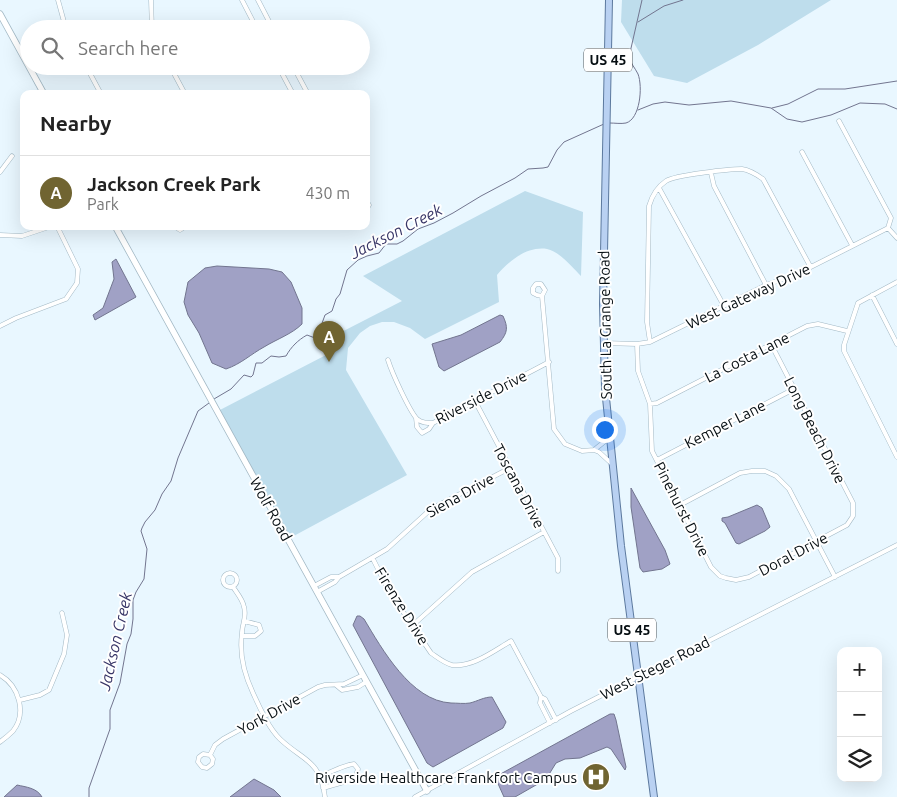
<!DOCTYPE html>
<html lang="en">
<head>
<meta charset="utf-8">
<style>
  :root { --surface:#fff; --page:#f2f2f2; --text:#222; --muted:#767676; --line:#e0e0e0; --accent:#706431 }
  body { margin:0; font-family:Ubuntu,sans-serif; background:var(--page); color:var(--text) }
  .controls { position:absolute; right:15px; bottom:15px; display:grid; overflow:hidden; border-radius:10px; box-shadow:0 5px 20px #0002 }
  .controls button { width:45px; height:45px; display:grid; place-items:center; padding:0; border:0; border-bottom:1px solid var(--line); background:var(--surface); color:var(--text); font:25px sans-serif }
  .you { position:absolute; left:604px; top:429px; width:18px; height:18px; margin:-12px; border:4px solid #fff; border-radius:50%; background:#1a73e8; box-shadow:0 0 0 8px #1a73e833 }
  .badge { display:grid; place-items:center; width:32px; height:32px; border-radius:50%; background:var(--accent); color:#fff; font-size:16px; font-weight:700 }
  .pin { position:absolute; translate:-50% -41px; filter:drop-shadow(0 1px 2px #0008) }
  .pin::after { content:''; position:absolute; top:26px; width:18px; height:15px; background:inherit; clip-path:polygon(0 0,100% 0,50% 100%) }
  .list { margin:0; padding:0; list-style:none }
  h2 { display:flex; justify-content:space-between; align-items:center; height:65px; margin:0; padding:0 20px; font-size:21px }
  h2 small { font-size:16px; font-weight:400; color:var(--muted) }
  .list li { display:grid; grid-template-columns:32px 1fr auto; gap:15px; align-items:center; box-sizing:border-box; height:75px; padding:0 20px; border-top:1px solid var(--line) }
  .list b { display:block; font-size:19px; white-space:nowrap }
  .list p { margin:0; font-size:16px; white-space:nowrap; color:var(--muted) }
  .list em { font-size:16px; font-style:normal; color:var(--muted) }
  .icon { flex:none; width:28px; height:28px; fill:none; stroke:currentColor; stroke-width:2; stroke-linecap:round; stroke-linejoin:round }
  .map { position:relative; flex:none; width:897px; height:797px; overflow:hidden }
  .search { position:absolute; background:var(--surface); box-shadow:0 5px 20px #0002; left:20px; top:20px; width:350px; height:55px; display:flex; align-items:center; gap:12px; box-sizing:border-box; padding:0 18px; border-radius:28px; color:var(--muted); font-size:19px }
  .panel { position:absolute; background:var(--surface); box-shadow:0 5px 20px #0002; left:20px; top:90px; width:350px; height:140px; border-radius:10px }
  .map>svg:first-child { display:block }
</style>
</head>
<body>
<div class="map">
<svg width="897" height="797" viewBox="0 0 897 797">
  <rect width="100%" height="100%" fill="#e9f7ff"/>
  <!-- green -->
  <path fill="#beddec" d="M622,0H831L758,45L687,83L654,76L621,22Z
    M525,191L583,212L581,276C573,268 559,251 547,249C527,246 509,261 497,275L499,302L425,339L410,328L394,322H382L370,326L360,333L348,348L346,370L407,475L290,538L218,411L326,355L324,341L402,301L363,276Z"/>
  <!-- water -->
  <path fill="#a0a1c5" stroke="#72758f" d="M116,259L136,297L95,320L93,315L103,308L114,279L112,262Z
    M217,266L269,269L282,272L291,282L302,308V324C292,334 277,339 264,347C251,354 241,364 226,369L212,363L199,333L188,315L184,302L188,282L205,268Z
    M500,315L503,316C508,327 508,332 500,342L444,371L439,367L432,344L461,335Z
    M631,488L665,550L670,564L662,569L643,572L640,568L631,507Z
    M757,505L762,508L770,527L765,531L739,544L736,543L725,523L722,521V518L728,517Z
    M357,616H360L364,619C382,649 411,701 451,703C457,703 464,704 470,703C478,701 484,697 492,697L506,722L503,728L433,767L427,763L353,625Z
    M610,714H614L616,720L626,767L625,770L611,749L607,747L580,758L565,759L556,763L548,776L543,781L515,797H504L495,777Z
    M254,779L274,790L281,797H230Z
    M17,785C26,787 37,788 42,797H4Z"/>
  <g fill="none" stroke-linecap="round" stroke-linejoin="round">
    <!-- stream -->
    <path stroke="#72758f" stroke-width="1" d="M638,22L664,6L683,0
      M772,108L788,104L818,89H845L897,81
      M638,110L653,104L665,102L689,105L731,101L771,108L787,119L802,122L831,115L860,103L885,104L897,109
      M610,123C615,123 621,124 626,123C640,119 643,87 638,74C635,68 631,64 629,57L642,0
      M214,399L231,389L244,375L251,377L253,375L256,363H262L271,356L279,357L286,356C291,347 298,340 307,335L315,338L317,337L325,315L332,311L336,299L340,294L347,270L358,260L367,256L379,253L386,244H397L403,241L418,229L434,223L453,213L481,196L515,178L528,169L543,168L548,167L557,150L564,142L604,124
      M89,797V788L110,729V710L120,683L127,644L131,634L133,619V600L136,592L144,579L147,549L141,531L142,528L145,522L155,510L162,494L171,481L178,458L198,411L209,403"/>
    <defs>
      <path id="street" d="M58,0L66,29
        M151,0L152,29
        M242,0L257,29
        M258,0L273,29
        M86,66L101,94
        M170,66L185,94
        M278,66L293,94
        M293,66L308,94
        M839,121L891,218L888,228
        M802,152L852,245
        M0,172L12,156
        M711,173L714,186L766,285
        M659,188L724,306
        M366,200L369,205L366,210
        M174,226L180,230L186,226
        M292,226H297
        M888,228L897,238
        M0,235L22,236L52,226
        M897,282L858,303L844,345V351L897,457
        M872,295L897,344
        M542,296L537,295L533,293V288L536,284H541L545,290L542,296L554,429L565,444L582,451L594,450L599,452L611,463
        M0,326L16,318L66,299L77,283L78,269L57,226
        M650,342L647,322L649,206C652,196 657,187 666,181C675,175 730,169 742,169C750,170 756,174 763,179L810,266
        M604,343L637,344L650,342L766,285L797,274L888,228
        M637,344L638,371L650,404L652,451L711,567L720,576L726,578L736,580L749,577L847,525L853,516V503L771,344
        M388,360C392,373 409,410 417,419C422,423 427,423 433,423L549,362
        M475,401L558,558V571
        M650,404L657,403L807,326L818,324L847,331
        M416,418L417,427L422,433L429,429L433,423
        M594,450L604,442L608,433
        M657,460L794,389
        M680,505L740,473L752,471H765L776,476L789,489L835,577
        M373,559L389,591L431,653C437,657 444,663 452,665C472,668 495,650 511,641L541,697L545,699L556,720
        M223 580a7 7 0 1 1 14 0a7 7 0 1 1-14 0Z
        M314,586L331,577H339
        M233,587C237,593 243,600 244,607C247,616 242,625 242,633C239,654 244,674 253,693C260,708 268,727 280,739C303,761 320,759 325,797
        M317,592L335,582L339,577L387,549L431,509L510,468
        M413,625L472,572L544,532
        M242,636H255L261,631L259,625L244,621
        M0,675C19,686 27,713 13,731C9,735 4,739 0,742
        M336,685L342,690L358,687L366,682
        M541,697L540,703L550,723
        M20,700L40,695L49,690L64,654L67,635L62,613
        M210,755L213,759L212,764L207,768L202,767L198,762L199,757L203,754L210,755L215,745L223,739L318,687L325,685L344,684L363,675
        M319,776C331,773 343,765 354,764L358,769L356,776L344,782L323,788
        M415,797L571,711L897,545"/>
      <path id="secondary" d="M0,14L44,94
        M115,226L427,791"/>
      <path id="primary" d="M609,0L603,304L605,388L621,546L654,797"/>
    </defs>
    <!-- street casing -->
    <use href="#street" stroke="#a3b9c5" stroke-width="5"/>
    <!-- secondary casing -->
    <use href="#secondary" stroke="#a3b9c5" stroke-width="7"/>
    <!-- primary casing -->
    <use href="#primary" stroke="#5c799e" stroke-width="8"/>
    <!-- street -->
    <use href="#street" stroke="#fff" stroke-width="4"/>
    <!-- secondary -->
    <use href="#secondary" stroke="#fff" stroke-width="5.5"/>
    <!-- primary -->
    <use href="#primary" stroke="#b9d1f2" stroke-width="6"/>
  </g>
  <!-- icons -->
  <defs>
    <symbol id="hospital-disc" viewBox="-11 -11 22 22"><circle r="9.5" fill="#706431" stroke="#fff"/><path d="M-5-5h3v3.5h4V-5h3V5h-3V1.5h-4V5h-3Z" fill="#fff"/></symbol>
  </defs>
  <g fill-rule="evenodd">
    <use href="#hospital-disc" x="580" y="761" width="32" height="32"/>
  </g>
  <g text-anchor="middle" dominant-baseline="central" stroke-width="4" stroke-linejoin="round" paint-order="stroke">
    <!-- shield labels -->
    <g fill="#fff" stroke="#515659" stroke-width="1">
      <rect x="584" y="48.5" width="48" height="23" rx="4"/>
      <rect x="608" y="618.5" width="48" height="23" rx="4"/>
    </g>
    <g font-size="14" font-weight="bold" fill="#060e12">
      <text x="608" y="60">US 45</text>
      <text x="632" y="630">US 45</text>
    </g>
    <!-- street labels -->
    <g font-size="15" fill="#060e12" stroke="#fff">
      <text transform="translate(748 296) rotate(-25)">West Gateway Drive</text>
      <text transform="translate(605 325) rotate(-91)">South La Grange Road</text>
      <text transform="translate(747 357) rotate(-27)">La Costa Lane</text>
      <text transform="translate(481 397) rotate(-27)">Riverside Drive</text>
      <text transform="translate(725 424) rotate(-27)">Kemper Lane</text>
      <text transform="translate(815 430) rotate(63)">Long Beach Drive</text>
      <text transform="translate(519 486) rotate(62)">Toscana Drive</text>
      <text transform="translate(460 495) rotate(-29)">Siena Drive</text>
      <text transform="translate(271 509) rotate(61)">Wolf Road</text>
      <text transform="translate(682 509) rotate(63)">Pinehurst Drive</text>
      <text transform="translate(793 554) rotate(-28)">Doral Drive</text>
      <text transform="translate(402 606) rotate(58)">Firenze Drive</text>
      <text transform="translate(655 668) rotate(-27)">West Steger Road</text>
      <text transform="translate(269 714) rotate(-29)">York Drive</text>
    </g>
    <!-- poi labels -->
    <g font-size="15" fill="#060e12" stroke="#fff" text-anchor="end">
      <text x="577" y="777">Riverside Healthcare Frankfort Campus</text>
    </g>
    <!-- water labels -->
    <g font-size="16" font-style="italic" fill="#383667" stroke="#fff">
      <text transform="translate(396 231) rotate(-27)">Jackson Creek</text>
      <text transform="translate(115 641) rotate(-77)">Jackson Creek</text>
    </g>
  </g>
</svg>
<div class="controls">
<button>+</button>
<button>−</button>
<button><svg class="icon" aria-label="layers" viewBox="0 0 24 24"><path d="M12 4l9 5-9 5-9-5zM3 14l9 5 9-5"/></svg></button>
</div>
<div class="you"></div>
<div class="pin badge" style="left:329px;top:362px">A</div>
<div class="search"><svg class="icon" aria-label="search" viewBox="0 0 24 24"><circle cx="10" cy="10" r="6"/><path d="M15 15l6 6"/></svg>Search here</div>
<section class="panel">
<h2>Nearby<small></small></h2>
<ul class="list">
<li><span class="badge">A</span><div><b>Jackson Creek Park</b><p>Park</p></div><em>430 m</em></li>
</ul>
</section>
</div>
</body>
</html>
